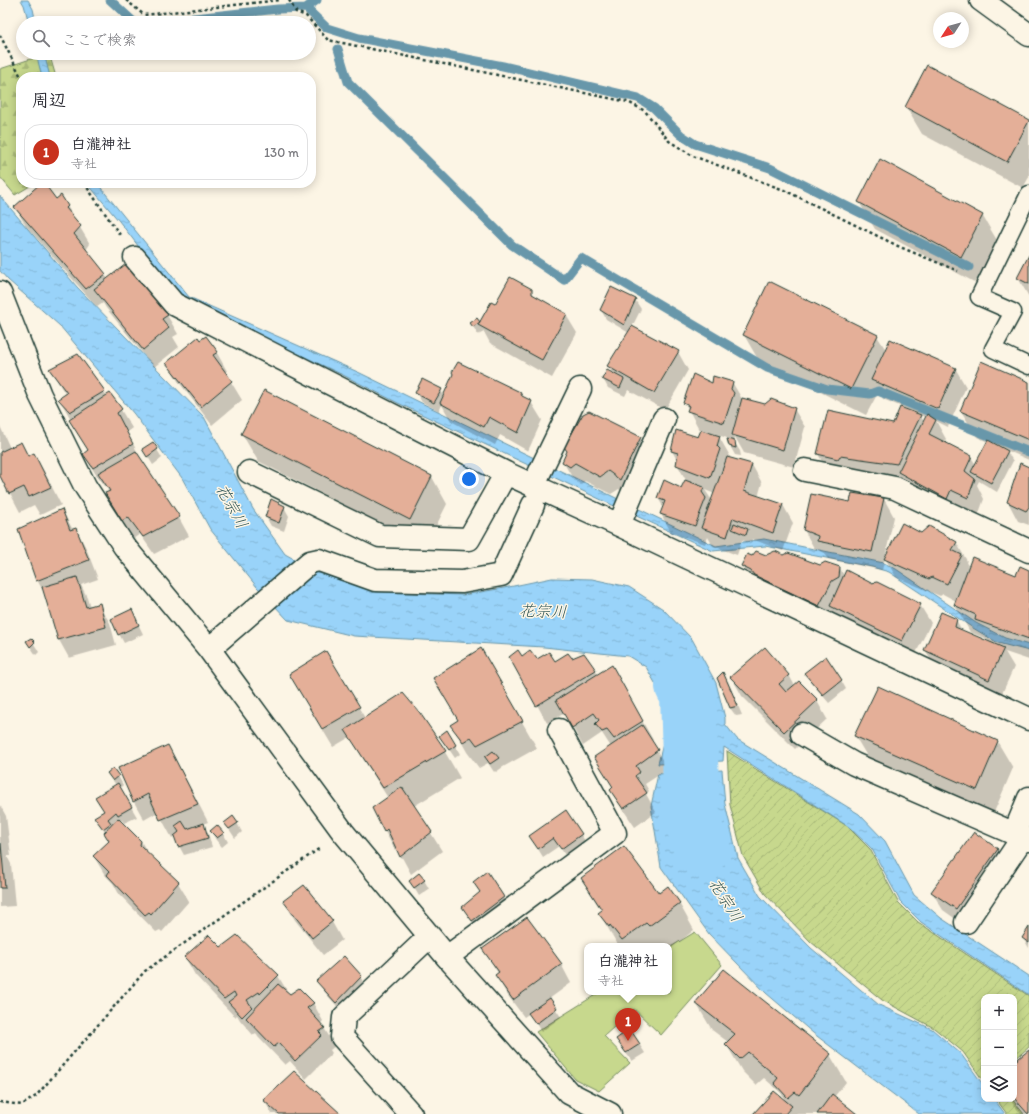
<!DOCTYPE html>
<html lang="ja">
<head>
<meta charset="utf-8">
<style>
  :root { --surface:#fff; --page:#f7f7f7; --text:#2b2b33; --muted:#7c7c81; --line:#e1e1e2; --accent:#c8321e }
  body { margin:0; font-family:Itim,"Klee One",sans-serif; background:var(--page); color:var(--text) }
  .controls { position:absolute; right:12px; bottom:12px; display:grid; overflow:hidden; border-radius:8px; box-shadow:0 2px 10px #0003 }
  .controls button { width:36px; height:36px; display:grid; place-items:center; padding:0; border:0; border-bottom:1px solid var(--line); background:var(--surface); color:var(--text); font:20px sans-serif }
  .compass { position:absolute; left:933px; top:12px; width:36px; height:36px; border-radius:50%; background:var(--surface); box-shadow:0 2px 10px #0003; rotate:234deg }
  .you { position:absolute; left:469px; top:479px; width:14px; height:14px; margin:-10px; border:3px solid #fff; border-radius:50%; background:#1a73e8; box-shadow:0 0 0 6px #1a73e833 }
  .badge { display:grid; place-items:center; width:26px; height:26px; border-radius:50%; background:var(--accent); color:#fff; font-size:13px; font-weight:700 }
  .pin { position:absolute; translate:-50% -33px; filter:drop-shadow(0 1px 2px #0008) }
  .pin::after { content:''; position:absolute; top:21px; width:14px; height:12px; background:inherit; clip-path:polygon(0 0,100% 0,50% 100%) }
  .popup { position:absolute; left:584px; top:943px; width:88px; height:52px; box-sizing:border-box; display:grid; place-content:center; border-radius:8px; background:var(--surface); filter:drop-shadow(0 1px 3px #0005); font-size:13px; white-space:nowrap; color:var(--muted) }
  .popup b { font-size:15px; color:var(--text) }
  .popup::after { content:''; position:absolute; left:50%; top:100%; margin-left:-8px; border:8px solid transparent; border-top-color:var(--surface) }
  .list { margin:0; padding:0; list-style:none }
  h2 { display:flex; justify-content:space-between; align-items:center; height:52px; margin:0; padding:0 16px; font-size:17px }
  h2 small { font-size:13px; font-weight:400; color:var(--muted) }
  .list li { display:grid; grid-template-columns:26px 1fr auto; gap:12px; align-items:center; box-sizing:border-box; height:56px; margin:0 8px 8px; padding:0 8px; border:1px solid var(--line); border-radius:16px }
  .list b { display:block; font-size:15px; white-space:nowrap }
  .list p { margin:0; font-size:13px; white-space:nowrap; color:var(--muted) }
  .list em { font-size:13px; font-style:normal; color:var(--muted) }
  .icon { flex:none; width:22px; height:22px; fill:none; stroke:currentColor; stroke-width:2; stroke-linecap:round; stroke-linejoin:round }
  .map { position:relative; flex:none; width:1029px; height:1114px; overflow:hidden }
  .search { position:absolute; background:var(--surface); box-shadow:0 2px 10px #0003; left:16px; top:16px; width:300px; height:44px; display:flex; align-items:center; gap:10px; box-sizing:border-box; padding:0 14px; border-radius:22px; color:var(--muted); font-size:15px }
  .panel { position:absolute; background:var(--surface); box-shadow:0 2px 10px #0003; left:16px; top:72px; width:300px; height:116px; border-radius:16px }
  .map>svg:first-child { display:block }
</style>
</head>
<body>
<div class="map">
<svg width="1029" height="1114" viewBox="0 0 1029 1114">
  <defs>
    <pattern id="forest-firs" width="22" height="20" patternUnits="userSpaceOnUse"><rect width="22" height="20" fill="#c7d88d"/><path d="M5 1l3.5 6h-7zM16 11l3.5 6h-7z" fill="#aaba7a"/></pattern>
    <pattern id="garden-furrows" width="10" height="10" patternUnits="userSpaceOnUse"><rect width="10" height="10" fill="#c7d88d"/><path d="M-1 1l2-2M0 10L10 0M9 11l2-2" fill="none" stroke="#aaba7a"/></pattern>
    <pattern id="water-ripples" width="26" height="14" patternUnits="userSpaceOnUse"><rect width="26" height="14" fill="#99d3f9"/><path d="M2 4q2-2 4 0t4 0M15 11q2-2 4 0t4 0" fill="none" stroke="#83b6d6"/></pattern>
  </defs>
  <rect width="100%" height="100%" fill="#fcf5e5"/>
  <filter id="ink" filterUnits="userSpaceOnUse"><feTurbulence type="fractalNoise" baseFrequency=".025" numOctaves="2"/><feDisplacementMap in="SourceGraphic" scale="8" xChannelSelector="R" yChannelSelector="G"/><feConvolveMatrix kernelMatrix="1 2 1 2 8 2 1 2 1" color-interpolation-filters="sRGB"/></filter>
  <g filter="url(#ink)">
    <!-- forest -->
    <path fill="url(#forest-firs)" stroke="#738a60" d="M49,53L56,77H21V183H35L15,195L0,177V69Z"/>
    <!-- park -->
    <path fill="#c7d88d" stroke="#738a60" d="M695,932L722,965L661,1035L634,1009L604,1036L630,1063L599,1091L575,1079L536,1032L600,992H669V948Z"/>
    <!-- garden -->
    <path fill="url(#garden-furrows)" stroke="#738a60" d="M727,751L847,826L870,849L898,902L918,922L1029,996V1047L1014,1060V997H984V1065L983,1066L984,1067V1082L963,1052L934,1028L882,1000L811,942L765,894L743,856L730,805Z
      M996,1099H1012L1024,1114H1007Z"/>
    <!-- water -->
    <path fill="url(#water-ripples)" stroke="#6897aa" d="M21,0H28L33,9L36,23H29L24,5Z
      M36,53H44L50,77H42Z
      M87,183H97L189,297L360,373L616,498L716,546L764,539L884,563L896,569L976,623L1005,638L1029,645V651L998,643L973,628L889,572L872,567L765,546L713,551L610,504L398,403L345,376L273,342L205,312L184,300L162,277L119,221Z
      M0,196L77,287L204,417L253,509L285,554L319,573L377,592L463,595L504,588L552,578L592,579L629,587L663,609L692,639L716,683L725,718V724L737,739L859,814L885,841L914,895L941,918L1029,976V995L921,922L900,901L872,849L849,827L724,747L723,761L658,764L665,735L663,697L646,667L628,656L544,647L354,636L288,620L257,587L210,529L182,478L134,414L60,326L8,280L0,271Z
      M722,770L725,804L738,858L760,896L811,948L879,1005L932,1029L961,1054L984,1086V1099H994L1005,1114H919L813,1033L766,993L709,934L661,867L651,806L658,774Z"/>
    <!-- shadow -->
    <path fill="#0003" fill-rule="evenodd" d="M906,107L1029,121V177L1023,188L922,134Z
      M42,183L55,200L67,206L90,244L86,250L108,279L167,315L178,334L173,337L179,347L154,367L106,308L103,303L97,307L26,226L15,207Z
      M859,202L982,215L998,242L976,283L875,229Z
      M1029,257V297L1018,278Z
      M531,290L535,298L566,315L577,333L552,378L490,343L484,332L478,335L471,323L477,320L480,324L495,305Z
      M635,300L641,309L632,327L678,352L688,370L665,410L628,390L625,396L608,388L603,379L613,374L608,366L629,333L606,319L601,310Z
      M744,335L877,336L886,350L955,368L966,387L948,427L936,421L946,439L944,443L971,457L976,465L988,442L977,437L961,411L1029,383V460L1006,450L1013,461L997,492L979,481L977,485L984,499L978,516L828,472L818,454L893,425L909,410L883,399L879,391L866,415L759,361ZM920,415L927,418L924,422Z
      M217,353L227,371L225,372L242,400L212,425L178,381L167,363Z
      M78,355L107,396L110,394L121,410L132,428L127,432L143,463L179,518L189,536L154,554L140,534L133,539L117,511L109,492L105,485L104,486L95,473L84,455L89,451L60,400L66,395L61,387L50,369Z
      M454,374L521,397L531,402L542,420L528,451L500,435L495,445L451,421L442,405L439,411L422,402L416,393L441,390L444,396Z
      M732,382L742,399L766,405L794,409L805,427L794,467L744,453L735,437L734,442L740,451L741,456L735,455L730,446L727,438L718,435L730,456L729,459L752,465L762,483L758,497L783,505L793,523L783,551L752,539L751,543L742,540L737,555L713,546L708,537L705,544L671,532L661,514L664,508L658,498L681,490L687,482L677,464V460L672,451L698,438L702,430L699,429L685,403L712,385ZM705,490L715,494L712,501L709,496Z
      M264,391L432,477L447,504L426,546L258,461L242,434Z
      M0,426L10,448L21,443L29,457L34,454L45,473L61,505L40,515L34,505L20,512L0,474Z
      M640,438L651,456L631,497L619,489L611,494L585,481L581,485L574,480L563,462Z
      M153,443L162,458L153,465L143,449Z
      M1029,468V525L1018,521L1008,502Z
      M884,499L894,517L885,557L922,534L956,542L967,561L966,562L969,568L1017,576L1029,571V660L1005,652L1014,667L1000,698L935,668L925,649L956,620L963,632L989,642L987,639L970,632L955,605L956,601L943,594L940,596L896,577L885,558L882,570L828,559L825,553L814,548L804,530L851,503Z
      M284,507L289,516L284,531L271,526L266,517Z
      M62,510L73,530L76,529L86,548L98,579L81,585L87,597L90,607L99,605L110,623L116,645L69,658L59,640L46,596L37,580Z
      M766,556L784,557L820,566L840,568L844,576L920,605L931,623L913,659L841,624L835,613L829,623L752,584L742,566L753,557Z
      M132,611L143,634L124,643L119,634Z
      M31,639L39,652L36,655L27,642Z
      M481,650L537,748L503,767L496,772L495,771L494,772L488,763L479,768L467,752L452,725L459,720Z
      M326,653L365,718L419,714L445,752L460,778L414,806L442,851L411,874L397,848L395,850L385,832L373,808L388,798L362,757L350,737L333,747L300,692Z
      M511,657H521L554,663L572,659L595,670L598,675L622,685L653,740L651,741L668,769L645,784L649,791L646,794L656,812L635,827L622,808L611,790L613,787L611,747L602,733L583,746L565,713L547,723ZM640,770V773L631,780L630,779Z
      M723,674L728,682L742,715L736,716L730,708Z
      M806,674L841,680L846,689L829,703L811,682Z
      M789,675L795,686L817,701L827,719L795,749L742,696L732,678Z
      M855,736L997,741L1013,768L992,817L871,763Z
      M446,745H455L460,754L455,758Z
      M167,746L178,764L208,822L203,824L208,833L212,847L184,855L179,846L175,836L172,838L158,812L144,820L134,802L119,769Z
      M108,773L118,776L123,785L120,788L137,817L124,823L122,820L120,821L141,841L148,854L178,883L189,901L162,932L160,930L156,932L119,894L113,883L105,875L94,857L110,841L96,817L105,811L116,785Z
      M0,805L6,816L11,856H7L11,864L15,906L0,907Z
      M566,812L587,844L567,858L559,846L543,857L530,836Z
      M225,823H237L242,832L235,838Z
      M211,831L223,833L228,842L222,847L216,840Z
      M975,833L998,850L1008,868L967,927L943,910L932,892Z
      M582,879L659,895L679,903L694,930L669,950V946H619L615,940L599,913L602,912Z
      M424,880L429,889L419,896L410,881Z
      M474,882L503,897L508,906L478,929L468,916L481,893Z
      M284,901L332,922L342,940L323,955L295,920Z
      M1029,929V948L1023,938Z
      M237,936L278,976L289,994L313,1003L323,1021L320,1024L324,1028L335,1046L330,1050L332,1053L306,1079L290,1061L285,1065L258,1037L256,1033L253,1035L240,1020L237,1015L235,1017L195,975L185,957L221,949Z
      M484,950L561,964L571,983L549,999L561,1017L541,1032L530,1013L524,1017L506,993L496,975L498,973Z
      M724,970L830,1055L846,1082L834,1097L855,1114H754L786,1102L781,1093L764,1078L756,1085L742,1071L726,1044L728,1042L712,1030L696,1003Z
      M361,977L366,986L342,1012L323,990L318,981Z
      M630,1030L645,1053L632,1061L622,1048Z
      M1029,1051V1114H1021L1013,1104L1010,1099H1014V1063Z
      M264,1100L339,1114H272Z"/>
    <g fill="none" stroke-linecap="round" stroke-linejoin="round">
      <!-- stream -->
      <path stroke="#6897aa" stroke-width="9" d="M110,0L135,23
        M306,8L317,0
        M148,23L278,9L306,8L327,28L359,38L503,66L638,98L654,108L681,135L695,144L770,168L969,267
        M338,49L348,82L512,245L564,280L581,258L767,368L827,389L870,394L878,391L1029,452"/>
      <!-- river -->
      <path stroke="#99d3f9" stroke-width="56" d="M683,686L688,695L692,818L701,848"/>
    </g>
    <!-- building -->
    <path fill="#e4af98" stroke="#1f3d34" d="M927,65L1029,120V121L1007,162L905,107Z
      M880,159L983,215L961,257L858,202Z
      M41,183H44L56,199L61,195L68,206L66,208L81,226L74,234L106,274L86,289L14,207Z
      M1029,255V284L1017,278Z
      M126,264L168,315L162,319L169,328L143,350L94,289Z
      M510,277L532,289V294L567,314L542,360L478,325L491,302L495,304Z
      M769,281L878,335L851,389L743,335Z
      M611,287L636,299L624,325L600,310Z
      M477,318L480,322L473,327L470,323Z
      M632,326L679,351L654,393L607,366Z
      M206,336L218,352L213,355L232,381L201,407L166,363L198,337L200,340Z
      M890,339L956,368L938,409L871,380Z
      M78,354L105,391L70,412L58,399L67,393L49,369Z
      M981,361L1029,382V440L960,411Z
      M458,362L520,392L522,396L532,401L518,433L489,417L484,427L440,403L453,374L452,372Z
      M607,370L624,379L620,388L602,379Z
      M693,374L712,383L713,376L733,382L731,389L734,393L724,423L687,411L689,406L683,403Z
      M422,379L442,389L434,403L415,393Z
      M264,390L432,476L410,520L241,434Z
      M110,393L122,409L117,413L133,444L93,468L83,454L88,450L69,420Z
      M742,398L765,404L771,399L795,408L783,450L732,435Z
      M900,407L921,415L897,464L840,456L838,459L817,454L828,410L893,424Z
      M589,411L641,437L620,480L608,471L600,477L575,463L570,467L562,462L567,451L564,447L583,414Z
      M927,414L936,420L929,434L972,456L965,471L975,479L968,498L951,490L947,499L898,472Z
      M676,430L698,437L701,430L720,436L717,446L720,449L710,478L676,465L678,453L671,451Z
      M727,439L735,441L736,448L729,446Z
      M988,440L1008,451L991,483L971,472Z
      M21,442L28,456L34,453L51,487L29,497L24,487L9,494L0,476V452Z
      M153,442L158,449L147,457L142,449Z
      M136,451L180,517L143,537L128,517L122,521L105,493L110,491L98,473Z
      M727,457L752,464L744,491L783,504L773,533L733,518L727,537L701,528Z
      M1020,463L1029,467V507L1026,511L1007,502Z
      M664,480L681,488L685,480L704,487L702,492L706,498L695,526L660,514L665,501L657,498Z
      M852,493L884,498L872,552L817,541L818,536L803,530L811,494L850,502Z
      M271,499L285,506L279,523L265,517Z
      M62,509L70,530L76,528L89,560L36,581L18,529Z
      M734,523L748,529L746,535L732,529Z
      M902,523L921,533L929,526L957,542L952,550L962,555L947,584L932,577L929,579L884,559Z
      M756,551L766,555L775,551L784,555L788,553L820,565L825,562L840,567L839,577L832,581L819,606L754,575L751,571L741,566L747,554L752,556Z
      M972,557L1016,575L1020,566L1029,570V639L975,620L976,615L954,605Z
      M846,570L871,583L877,582L921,604L902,641L830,606Z
      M77,577L86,607L100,603L106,627L58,640L42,587Z
      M132,609L139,625L118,635L111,619Z
      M941,612L957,619L955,627L1004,648L989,680L924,650Z
      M31,638L35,642L30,647L26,641Z
      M765,647L789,675L779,684L786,692L799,681L818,700L784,732L730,677Z
      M481,648L523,721L477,745L471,737L463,742L450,725L458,720L433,678Z
      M518,650L522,656L530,650L537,659L549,652L555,661L568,653L572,658L584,653L596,670L536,706L509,657Z
      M326,651L360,707L322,729L289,674Z
      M826,656L842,680L823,695L804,673Z
      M612,665L643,721L614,739L607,730L602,732L595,724L599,720L594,713L572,728L556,700Z
      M723,672L738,706L730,708L717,678Z
      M878,686L998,741L977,790L854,736Z
      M403,693L420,713L446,751L383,788L345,730Z
      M642,725L658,750L636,766L640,772L635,776L647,793L623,809L610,790L613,787L594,757Z
      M447,730L456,745L449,750L439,736Z
      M168,745L198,804L160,820L148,794L133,802L118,768Z
      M493,751L499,758L490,764L485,757Z
      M113,768L119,776L113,781L107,773Z
      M118,783L132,807L118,815L116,812L108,819L111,823L103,829L94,817L104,811L95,797Z
      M402,787L432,832L400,857L387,829L384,832L372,808Z
      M566,810L582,834L561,849L553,838L538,849L529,836Z
      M233,816L238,823L229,829L224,823Z
      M118,818L141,841L140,845L179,882L151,914L149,912L145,915L107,875L109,872L93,856L109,841L104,833Z
      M182,821L187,829L204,823L208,838L178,847L174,836L179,832L175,826Z
      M217,825L224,833L217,838L210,831Z
      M974,832L998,849L956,909L931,892Z
      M0,844H1L5,888H0Z
      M624,846L659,893L668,886L680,903L649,926L646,923L622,940L610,925L609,927L598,913L602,910L581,878Z
      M487,871L504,897L472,921L462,907L480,892L473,882Z
      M419,873L425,880L414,888L409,881Z
      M304,885L333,921L312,938L283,901Z
      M527,917L562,964L513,1000L495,975L499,972L482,949Z
      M1029,927V943L1022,938Z
      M209,935L221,947L237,935L279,975L260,994L259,992L247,1000L252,1007L242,1017L228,1002L236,996L234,992L224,999L184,957Z
      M344,956L362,976L336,1003L316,981Z
      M724,969L831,1054L799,1095L795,1092L788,1098L774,1083L778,1078L748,1052L740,1059L725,1044L735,1034L695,1003Z
      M278,984L290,994L299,988L314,1003L307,1008L325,1028L319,1032L322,1035L295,1061L279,1043L274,1047L246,1018Z
      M550,998L557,1008L536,1024L528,1013Z
      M630,1029L640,1044L626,1053L616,1039Z
      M1029,1050V1114H1028L1014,1098V1062Z
      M294,1071L341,1114H279L263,1100Z
      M774,1091L792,1106L785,1114H753Z
      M832,1094L857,1114H817Z"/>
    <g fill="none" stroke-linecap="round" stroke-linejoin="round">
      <defs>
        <path id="lane" d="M1029,194L979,297L1013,312L993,349L1029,366"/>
        <path id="street" d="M135,258L174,304L506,473L619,525L1029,719
          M0,293L40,395L85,486L124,546L209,649L343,832L447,957L569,1093L610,1114
          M805,470L895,488L1029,551
          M249,472L380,536L469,539L506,473
          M533,486L580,389
          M619,525L664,419
          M209,649L310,562L319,560L375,580L462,582L501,575L533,505
          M802,734L854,764L1029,840
          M1014,834L1029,798
          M966,922L1023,837
          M447,957L615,833L559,730
          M411,1114L342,1037L344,1017L429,937"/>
        <path id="secondary" d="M981,0L1029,35"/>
      </defs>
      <!-- lane casing -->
      <use href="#lane" stroke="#1f3d34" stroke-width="19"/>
      <!-- street casing -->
      <use href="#street" stroke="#1f3d34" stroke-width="25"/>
      <!-- secondary casing -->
      <use href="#secondary" stroke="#1f3d34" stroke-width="25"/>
      <!-- path -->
      <path stroke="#1f3d34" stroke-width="2.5" stroke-dasharray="3 3" stroke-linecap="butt" d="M126,0L144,15L280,0
        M289,0L296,12L306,16L328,40L628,102L645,111L669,141L693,156L784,190L900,247L958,271
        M0,35L21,77
        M84,183L120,235
        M0,1102L22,1105L36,1096L145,971L320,848"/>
      <!-- lane -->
      <use href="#lane" stroke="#fcf5e5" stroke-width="16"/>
      <!-- street -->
      <use href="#street" stroke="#fcf5e5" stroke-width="22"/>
      <!-- secondary -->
      <use href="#secondary" stroke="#fcf5e5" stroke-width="22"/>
    </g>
  </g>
  <g text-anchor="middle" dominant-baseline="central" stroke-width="3" stroke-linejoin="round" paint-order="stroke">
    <!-- water labels -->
    <g font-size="16" font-style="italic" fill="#375b5b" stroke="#fcf5e5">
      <text transform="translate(232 506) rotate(61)">花宗川</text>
      <text transform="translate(543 611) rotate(2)">花宗川</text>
      <text transform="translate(726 900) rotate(58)">花宗川</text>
    </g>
  </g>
</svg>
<div class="controls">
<button>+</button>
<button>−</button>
<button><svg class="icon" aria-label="layers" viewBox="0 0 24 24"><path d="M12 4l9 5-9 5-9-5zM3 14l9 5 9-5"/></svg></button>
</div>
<svg class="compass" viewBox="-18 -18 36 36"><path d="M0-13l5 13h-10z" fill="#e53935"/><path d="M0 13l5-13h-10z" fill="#7c7c81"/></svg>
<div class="you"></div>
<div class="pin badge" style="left:628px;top:1041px">1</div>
<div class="popup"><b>白瀧神社</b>寺社</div>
<div class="search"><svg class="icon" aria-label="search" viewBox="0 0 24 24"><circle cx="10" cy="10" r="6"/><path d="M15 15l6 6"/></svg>ここで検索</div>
<section class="panel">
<h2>周辺<small></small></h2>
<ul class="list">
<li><span class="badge">1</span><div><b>白瀧神社</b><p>寺社</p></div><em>130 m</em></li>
</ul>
</section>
</div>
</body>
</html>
